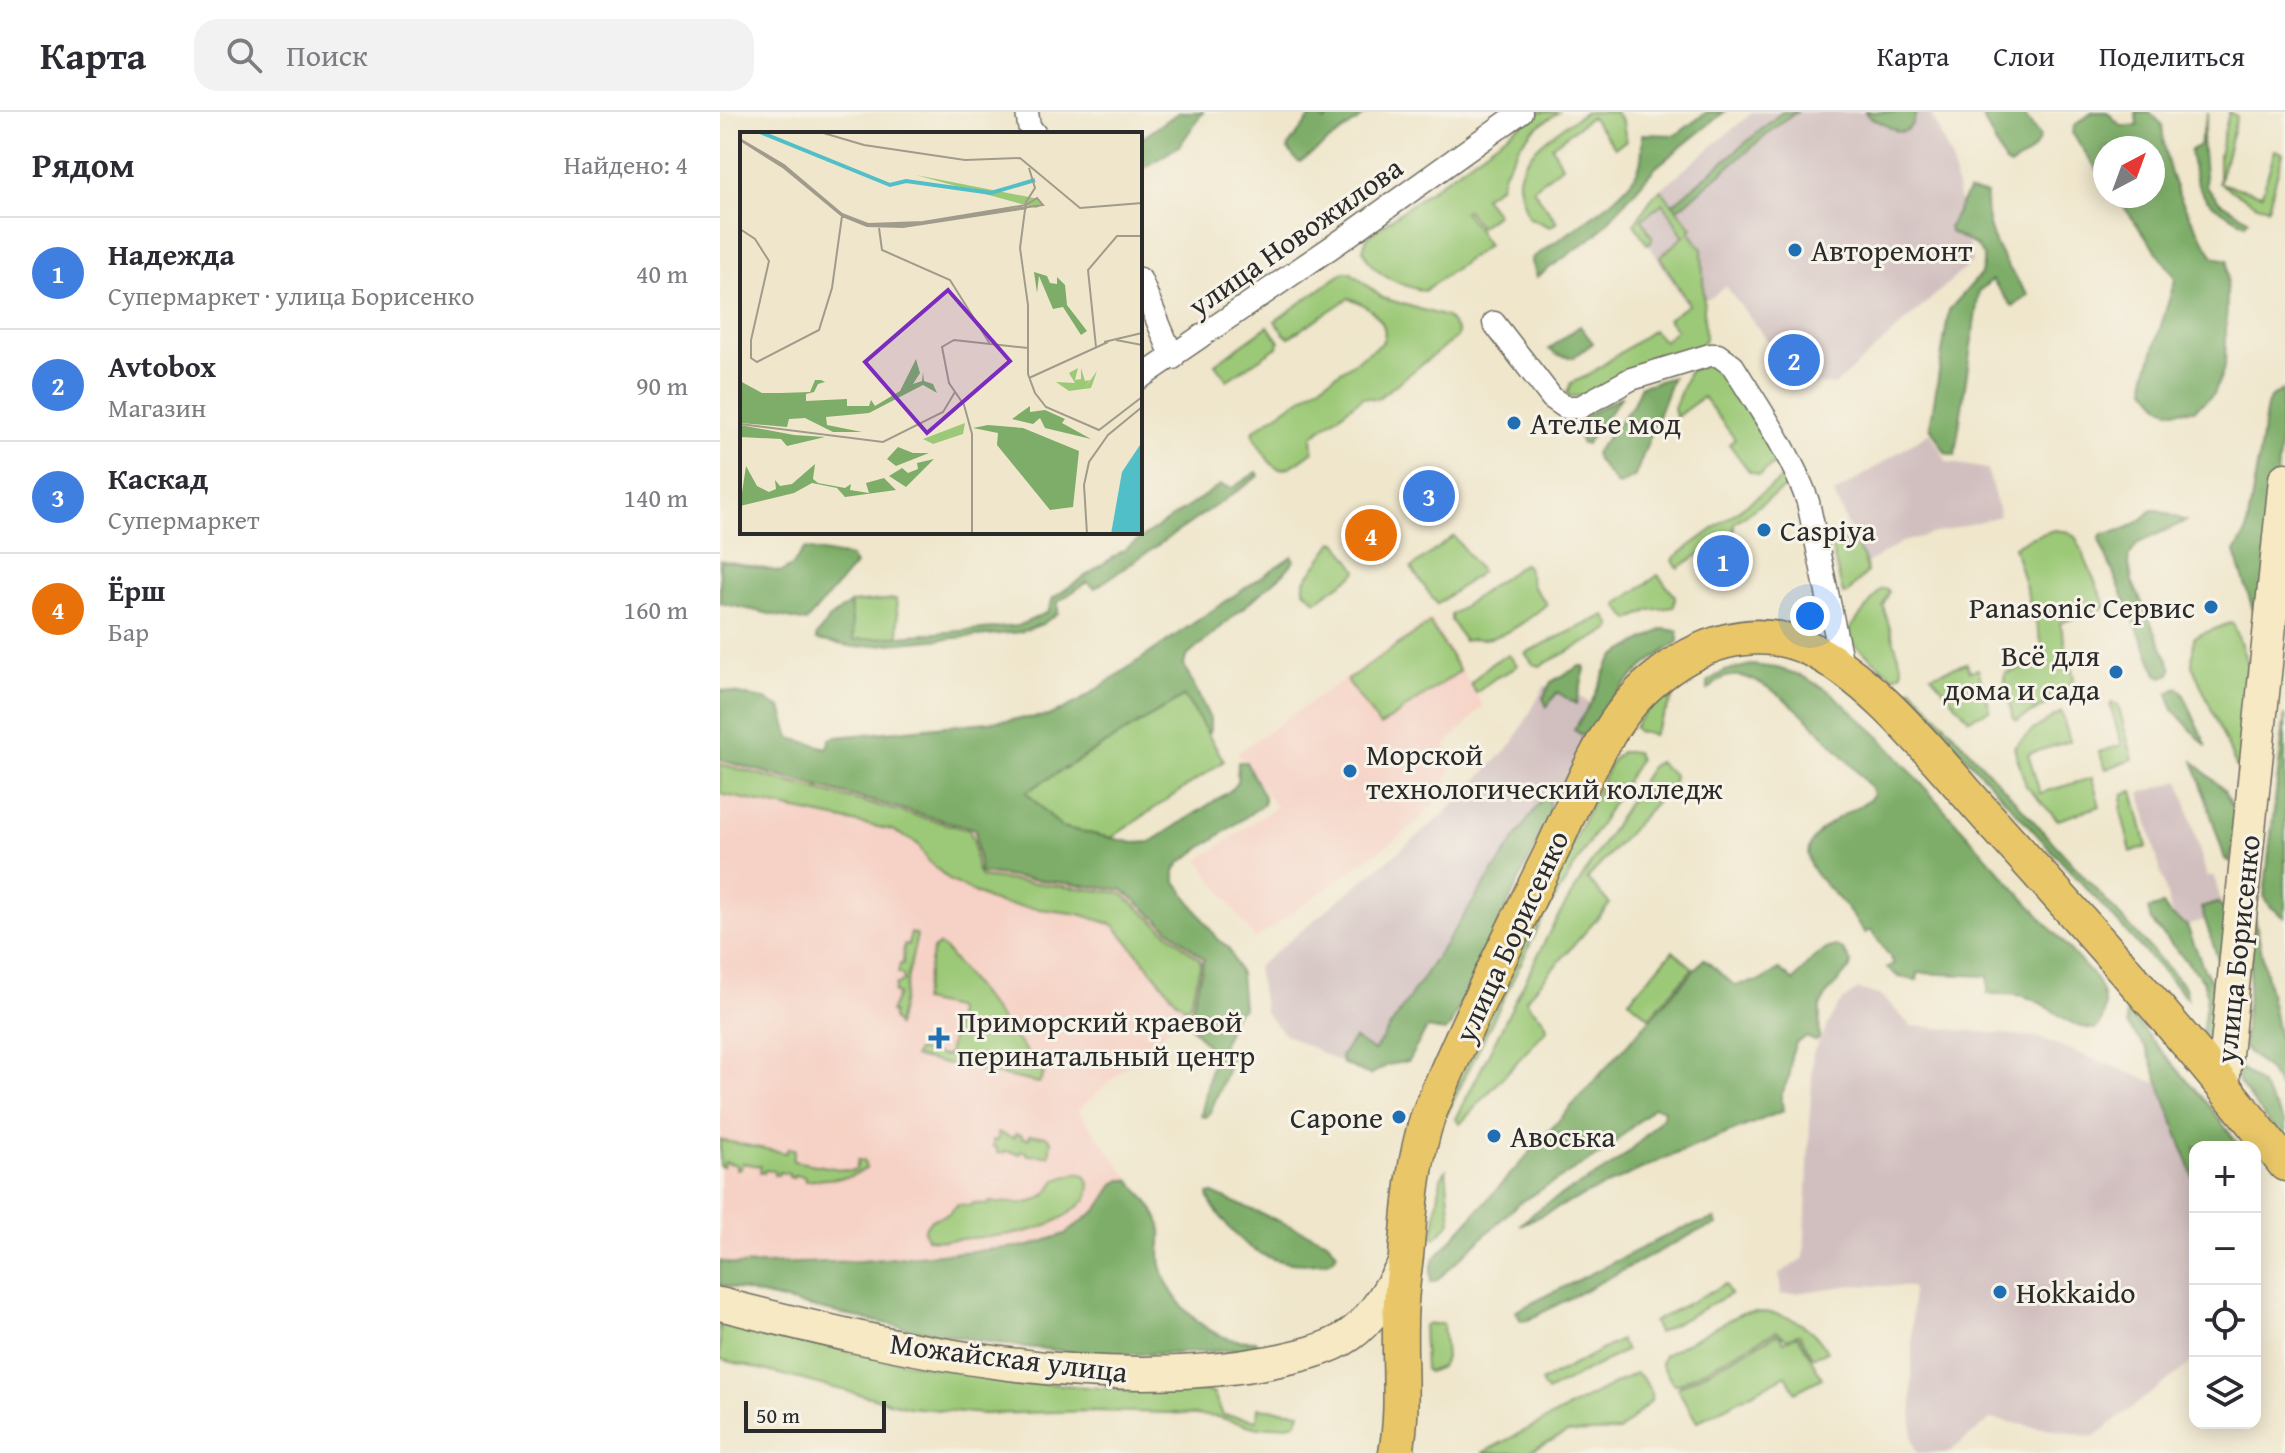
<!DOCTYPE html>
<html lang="ru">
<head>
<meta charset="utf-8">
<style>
  :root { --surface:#fff; --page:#f2f2f3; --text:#2b2b33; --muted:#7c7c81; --line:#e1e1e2; --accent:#1f6fb2 }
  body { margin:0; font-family:"Gentium Book Plus",serif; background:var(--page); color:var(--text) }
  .controls { position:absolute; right:24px; bottom:24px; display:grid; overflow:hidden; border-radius:16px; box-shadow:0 4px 20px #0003 }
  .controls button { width:72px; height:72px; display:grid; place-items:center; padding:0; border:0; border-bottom:2px solid var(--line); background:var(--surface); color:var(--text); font:40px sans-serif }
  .compass { position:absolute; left:1373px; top:24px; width:72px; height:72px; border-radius:50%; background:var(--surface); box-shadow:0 4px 20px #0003; rotate:41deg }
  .scale { position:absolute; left:24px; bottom:20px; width:142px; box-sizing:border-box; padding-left:8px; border:4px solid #2b2b2b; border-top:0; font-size:22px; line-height:28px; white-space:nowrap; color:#2b2b2b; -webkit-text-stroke:6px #f7f3e8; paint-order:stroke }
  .you { position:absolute; left:1090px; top:504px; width:28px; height:28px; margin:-20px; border:6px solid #fff; border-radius:50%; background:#1a73e8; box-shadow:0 0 0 12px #1a73e833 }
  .badge { display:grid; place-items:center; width:52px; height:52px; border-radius:50%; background:var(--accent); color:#fff; font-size:26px; font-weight:700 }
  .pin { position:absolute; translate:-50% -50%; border:4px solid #fff; box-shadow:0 2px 8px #0006 }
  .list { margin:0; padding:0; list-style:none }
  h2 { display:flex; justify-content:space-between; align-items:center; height:104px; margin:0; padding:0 32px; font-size:34px }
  h2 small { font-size:26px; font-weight:400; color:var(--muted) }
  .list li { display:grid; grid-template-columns:52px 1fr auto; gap:24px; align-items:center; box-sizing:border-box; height:112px; padding:0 32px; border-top:2px solid var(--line) }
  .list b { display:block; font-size:30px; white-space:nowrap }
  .list p { margin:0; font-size:26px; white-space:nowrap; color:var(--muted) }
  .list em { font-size:26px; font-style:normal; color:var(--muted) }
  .icon { flex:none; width:44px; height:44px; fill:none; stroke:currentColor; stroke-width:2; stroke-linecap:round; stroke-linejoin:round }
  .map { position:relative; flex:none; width:1565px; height:1341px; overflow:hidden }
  header { display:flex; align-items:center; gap:48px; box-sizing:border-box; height:112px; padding:0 40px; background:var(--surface); border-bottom:2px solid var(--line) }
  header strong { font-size:38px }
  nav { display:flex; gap:44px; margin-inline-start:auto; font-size:28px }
  .search { width:560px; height:72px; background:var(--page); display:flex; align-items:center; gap:20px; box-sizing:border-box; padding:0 28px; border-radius:24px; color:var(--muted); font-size:30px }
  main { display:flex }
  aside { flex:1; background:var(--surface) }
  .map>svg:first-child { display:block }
</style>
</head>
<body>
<header>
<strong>Карта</strong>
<div class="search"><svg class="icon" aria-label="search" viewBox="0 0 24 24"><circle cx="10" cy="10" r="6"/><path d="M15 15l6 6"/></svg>Поиск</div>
<nav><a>Карта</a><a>Слои</a><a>Поделиться</a></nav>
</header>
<main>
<aside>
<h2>Рядом<small>Найдено: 4</small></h2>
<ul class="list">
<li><span class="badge" style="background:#3f7fe0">1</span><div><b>Надежда</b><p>Супермаркет · улица Борисенко</p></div><em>40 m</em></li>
<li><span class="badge" style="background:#3f7fe0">2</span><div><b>Avtobox</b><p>Магазин</p></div><em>90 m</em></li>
<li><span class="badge" style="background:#3f7fe0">3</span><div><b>Каскад</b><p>Супермаркет</p></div><em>140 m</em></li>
<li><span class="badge" style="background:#e8710a">4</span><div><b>Ёрш</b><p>Бар</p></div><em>160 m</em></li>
</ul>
</aside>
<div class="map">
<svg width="1565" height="1341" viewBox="0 0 1565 1341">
  <rect width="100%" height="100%" fill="#f7f3e8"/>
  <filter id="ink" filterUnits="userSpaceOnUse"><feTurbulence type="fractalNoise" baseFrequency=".0125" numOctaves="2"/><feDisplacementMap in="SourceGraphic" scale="16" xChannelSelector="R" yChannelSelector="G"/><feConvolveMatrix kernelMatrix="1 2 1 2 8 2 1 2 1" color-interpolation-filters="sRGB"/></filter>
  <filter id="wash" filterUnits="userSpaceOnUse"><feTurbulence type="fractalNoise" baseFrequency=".006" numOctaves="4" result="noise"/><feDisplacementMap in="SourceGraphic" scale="32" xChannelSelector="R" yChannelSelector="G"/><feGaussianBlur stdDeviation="1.8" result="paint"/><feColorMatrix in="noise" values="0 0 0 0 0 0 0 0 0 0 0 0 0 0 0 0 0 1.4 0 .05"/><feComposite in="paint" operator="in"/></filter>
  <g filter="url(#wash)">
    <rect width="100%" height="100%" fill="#efe6cb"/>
    <!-- built -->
    <path fill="#f6d1c5" d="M711,507L763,594L725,634L735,644L724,674L713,693L686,720L535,827L479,748L556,695L517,641Z
      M0,648L256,717L260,761L403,778L484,847L472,896L358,998L436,1102L395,1175L242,1205L0,1149Z"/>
    <!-- industrial -->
    <path fill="#d1bfbf" d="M1033,0H1210L1231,46L1252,150L1115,273L1081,271L1005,174L992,185L966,192L916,112L937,80Z
      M1210,320L1227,350L1267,357L1280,404L1182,430L1145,452L1114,382Z
      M834,570L868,590L874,625L835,691L666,947L643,962L563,921L545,900L537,855L723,703L793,631L824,575Z
      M1460,669L1487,765L1494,764L1504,801L1456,818L1420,681Z
      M1138,877L1162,884L1191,914L1317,925L1444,974L1475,1041V1248L1373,1325L1271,1307L1228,1341H1197L1192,1327V1175L1133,1173L1061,1183L1059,1162L1084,1146L1093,941L1119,892Z"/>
    <!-- green -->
    <path fill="#9cc977" stroke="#647a51" stroke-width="2" d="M818,0H838L812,19L801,31L785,58L780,74L764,85L777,102L759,115L747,98L744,99L768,133L704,179C680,173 651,163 643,137L648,124Z
      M865,0H895L903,11L906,29L895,35L871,5L832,34L842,54L813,77L837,110L830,115L808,105C805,94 798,78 799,67C802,39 843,15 865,0Z
      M1509,0L1517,4L1499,71L1542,82L1555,38L1563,41L1548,96L1537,93L1499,71V43Z
      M941,78L972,116L969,119L982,137L985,227L980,235L860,284H849L847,281L851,271L867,264L933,218L944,229L956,218L948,207L969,192L940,145L964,124C955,113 952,102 943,91L922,107L932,125L931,130L927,132L914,112L934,83Z
      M624,160H630L663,186L727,205L738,220L737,225L657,287L643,285L592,324L593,339C556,368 556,361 533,324L534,318L661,232C675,212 646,192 629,186L569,225L565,223L555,209Z
      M548,214L559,230L557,235L507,268L495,252Z
      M984,252L1000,254L1058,342L1054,352L1039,363L1029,359L1009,332L1015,327L983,285L956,305L954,296L969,259Z
      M1064,365L1067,366L1069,372L1067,374L1014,411V420L958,456L953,449L955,445Z
      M1334,418L1349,420L1356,426L1386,495L1340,511L1354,566L1344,583L1297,609L1293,605L1284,566L1286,561L1324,551L1326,546L1294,435L1310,426Z
      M734,424L761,460L717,492L691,456Z
      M1128,428C1139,435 1147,448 1147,460L1127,482H1123L1112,437L1119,430Z
      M613,430H617L637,458L635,462L596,489L584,478V470Z
      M803,452L807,454L813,475L827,492C810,506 792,521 770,526C761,528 752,526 744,529L731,508V503Z
      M938,463L955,484L954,495L930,498L909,508L898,494L899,491Z
      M1161,477H1167L1169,480L1163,494L1182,555V561L1174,565L1136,534L1131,529L1129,518Z
      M176,487L179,525L134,528L130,491Z
      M885,503L892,514L890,518L820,554L813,552L805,541Z
      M710,511L740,559L660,614L627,568Z
      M1510,511L1514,513L1532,565L1522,667L1472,553L1474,525Z
      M789,543L797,553L794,557L775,566L756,581L751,572C762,559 773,548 789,543Z
      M1247,551L1250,559L1258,557L1270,598L1249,607L1211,563Z
      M955,576L957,578L933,623L917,619L914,615C924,599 939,586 955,576Z
      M465,584L504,649L391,726L341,715L306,680Z
      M1392,591L1398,593L1413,647L1386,657L1379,640L1402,633L1390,594Z
      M1341,600L1350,629L1308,642L1320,681L1372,666L1380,694L1338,708L1306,674L1294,635L1313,618Z
      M901,640H916L919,648L822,808L727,1002L724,1001L891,650Z
      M938,650L954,663L953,671L867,767L890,792L806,887C809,899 827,904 827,917L740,1012L736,1007L833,813L931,654Z
      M0,652L249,718C259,732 251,752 261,765L401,781L479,847L481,850L470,892L466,896L456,888L394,813L359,802L282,792L268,787L231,769L209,750L198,732L172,718L0,682Z
      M1413,679L1427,735L1411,740L1401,699L1403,682Z
      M191,821L197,823L177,914L172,906L173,900H170L178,882L174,881L176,872H179L184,868L182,862L178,861L180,852H183L184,833H188Z
      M219,833L224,836L324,962L319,971L194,945L197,938L224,944L228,942L237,900L234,896L202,889L213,837Z
      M953,839L973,856L929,905L909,888Z
      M278,1021L294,1026L295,1022L302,1023V1026L309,1027L310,1023L326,1024L331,1029L329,1044L307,1043V1040L301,1039L300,1042L285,1039L284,1041H277V1036L273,1035V1028H278Z
      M0,1028L66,1041L68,1036L75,1037L73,1049L131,1059L136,1057L138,1048L144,1049L146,1057L129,1065L85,1069L84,1064L74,1063L73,1066L69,1065V1062L59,1060L58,1063H54V1059L45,1058L44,1061L40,1060L41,1054L22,1051L21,1057H17V1053L5,1050L3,1055L0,1054Z
      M726,1058L731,1110L715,1126L713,1125L721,1066Z
      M357,1061C365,1062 367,1065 369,1072C372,1084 364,1090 355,1097C324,1122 289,1123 250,1126C236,1127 220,1131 207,1126L204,1119C209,1104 217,1107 230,1101L238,1092L251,1094L252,1091L268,1093L269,1090C299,1090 318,1100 336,1068Z
      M1005,1172L1010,1182L938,1221L933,1210Z
      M1036,1200C1065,1200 1093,1212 1107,1240L1092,1245L1080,1222L1067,1227L1057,1219L959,1272H953L941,1252L944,1243L1022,1201Z
      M0,1209C160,1250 321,1281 487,1279L494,1282L503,1303L537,1308L538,1296L580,1300L577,1309L573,1312L538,1316L497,1305L452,1301L373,1299L263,1302L189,1295L0,1247Z
      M706,1212H723L726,1246L721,1255L708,1260L705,1257L703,1215Z
      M1059,1221L1064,1230L1077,1222L1102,1266L1075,1280L1066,1263L977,1310L957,1276Z
      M900,1228L906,1238L827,1280L821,1270Z
      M915,1261C924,1264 933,1280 931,1289L899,1319L847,1321L806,1341H762Z"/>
    <!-- forest -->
    <path fill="#7dad68" stroke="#546c4a" stroke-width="2" d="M459,0H483L460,33L420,59V28Z
      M612,0H649L580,50L577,49L568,37L569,33L592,3L595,2L605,9Z
      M987,0H1004L935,56L877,122L817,165L811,147C840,126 895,93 914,65C923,52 922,37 922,22L956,23Z
      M1062,0H1078L1068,5L961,95L956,96L953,92Z
      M1145,0H1197L1192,13L1185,19L1179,20L1148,4Z
      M1260,0H1302L1320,25C1315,40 1303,46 1290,54L1285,51Z
      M1373,0H1387L1401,14H1418L1415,0H1429L1442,12C1445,68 1466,99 1494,145L1508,148L1505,254L1494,282L1474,298L1451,299L1441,294L1426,276L1425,266L1455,168L1453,162L1396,84H1433V36H1385V69L1352,21L1355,13Z
      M1488,0L1482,28L1486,75L1500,90L1529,108L1525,112C1483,89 1478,87 1470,39L1479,33Z
      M1248,79L1267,82C1261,118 1287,155 1308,183L1293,195L1272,168L1259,179L1235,343L1226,341L1210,315L1229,198L1261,162L1263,152V144L1257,134L1230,120L1229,115Z
      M860,214L873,231L853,246L837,243L829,237Z
      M953,265L915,364L898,374L877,348L875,341L912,294L921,274Z
      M1562,278L1560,334L1542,502L1535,504L1515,440L1526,421L1547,294L1550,286Z
      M902,284L866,332H862L856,319L865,304Z
      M537,360L539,364L375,476L367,470L338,490V501L322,512L301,520L135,535L97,528L96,525L109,507L130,491L134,528L298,514L328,500L333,486L500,373L512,376Z
      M1432,398H1438L1466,409L1418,431L1408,446L1412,469L1452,557L1450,562L1442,565L1437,562L1379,428L1382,422C1403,419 1417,414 1432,398Z
      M84,437L130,445L135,453L86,510L0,491V448L61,460L72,454Z
      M572,444L574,449L564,461L466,545L464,553L490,607V618L488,621L464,584L306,680L341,715L414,731L431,730L511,678L517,670L518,650H526L544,685V692L460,751L455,759V768L497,827L508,835L520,862L523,896L514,903L502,934L512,946L490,1001L486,1005L481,1004L494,941L464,907L472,896L484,847L403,778L260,761L255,717L0,648V578L43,587L61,596L70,626L107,636L110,627L116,625L328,604L358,590Z
      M943,517L958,519V530C946,539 933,546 922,556C898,577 882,599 867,626L854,618L873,587L889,551L896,543Z
      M1031,553L1057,556L1080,563L1109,579L1157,622L1375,866C1385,881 1390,904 1375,917C1345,914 1338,898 1312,887C1298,881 1283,882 1268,882V864L1198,861L1197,868L1179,865L1167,856L1174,851L1151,818L1145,821C1136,809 1128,797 1118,786C1104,770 1077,752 1093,728C1105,710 1132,699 1149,688L1153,683L1151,676C1126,647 1046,548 1003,566C998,569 993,574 988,578V569L1005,559Z
      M860,554H864L865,557L856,592L837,580L827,595L823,586L831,570Z
      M1192,576L1465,875L1467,886L1187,581L1186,579Z
      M1458,576L1462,579L1487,635L1453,598L1448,581Z
      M1565,603V806L1550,794L1544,784Z
      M1474,650L1505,679L1517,705L1510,750L1505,747Z
      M823,685L829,689L830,704L729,916L724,919L707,916L688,949L668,953L650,963L622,951L621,944L634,926L654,939Z
      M1498,791L1509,802L1504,852L1498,847L1481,796Z
      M1443,793L1449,802L1467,814L1484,857L1502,887L1494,926L1490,927L1482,922L1487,883L1483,868L1431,809L1428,797Z
      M1535,806L1565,957V984L1550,960L1523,935Z
      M1116,834L1123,838L1131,851L1130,856L1107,882L1100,895L1099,927L1095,929L1086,925L1076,931L1071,944L1070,962L1061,983L1063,999L943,1047L800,1113C827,1087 861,1074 891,1054C910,1041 927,1023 942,1006L944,1001L943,997L934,995L884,1040L799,1091L717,1168L711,1170V1156L715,1146L984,847L1014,873L1040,869L1059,857L1074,869C1086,854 1096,838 1116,834Z
      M1406,898L1487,991L1520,1035H1475V1070L1427,937L1407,913Z
      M1518,954L1541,973L1565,1011V1032L1519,971Z
      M402,1068H410C421,1082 437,1098 441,1115C443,1127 438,1141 441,1153C448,1185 479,1219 511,1227C519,1229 528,1229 536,1229L538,1233L535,1236C481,1241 425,1244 371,1241C245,1233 122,1203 0,1173V1149L15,1153L141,1149L309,1134L345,1122L378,1097L395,1071Z
      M492,1081L607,1129L617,1141C613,1151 607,1150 597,1151C556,1155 528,1141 504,1109C498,1100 489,1092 488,1082Z
      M995,1107L997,1113L976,1120L808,1208L801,1209L796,1199L960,1117Z"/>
  </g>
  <g filter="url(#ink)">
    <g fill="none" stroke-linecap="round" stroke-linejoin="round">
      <defs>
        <path id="street" d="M307,0L309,14L315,22
          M420,167L453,246
          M774,211L832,286L845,295H860L911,267L990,243H998L1013,254C1040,298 1071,341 1088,390L1123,557
          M420,266L622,128L801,0"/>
        <path id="secondary" d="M1503,972L1565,367
          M0,1192C172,1236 373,1283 550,1250C575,1245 609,1238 630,1223C654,1206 670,1175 685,1151"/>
        <path id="primary" d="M676,1341C684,1298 679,1256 680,1212C680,1189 683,1167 686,1144C690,1098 693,1049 708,1004C744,916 788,829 830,743C858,685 883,609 934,568C977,532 1031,512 1086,535C1153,565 1217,649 1266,703C1369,817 1471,930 1565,1052"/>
      </defs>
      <!-- street casing -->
      <use href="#street" stroke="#706c63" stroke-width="25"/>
      <!-- secondary casing -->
      <use href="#secondary" stroke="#706c63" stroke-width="35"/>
      <!-- primary casing -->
      <use href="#primary" stroke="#706c63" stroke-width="37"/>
      <!-- street -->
      <use href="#street" stroke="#fff" stroke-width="22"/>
      <!-- secondary -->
      <use href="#secondary" stroke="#f6e9c3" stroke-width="32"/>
      <!-- primary -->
      <use href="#primary" stroke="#e9c769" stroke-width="34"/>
    </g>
  </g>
  <!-- markers -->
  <g fill="#1f6fb2" stroke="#f7f3e8" stroke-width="3">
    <circle cx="1075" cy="138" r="8"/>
    <circle cx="794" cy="311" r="8"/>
    <circle cx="1044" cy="418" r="8"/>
    <circle cx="1491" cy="495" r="8"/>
    <circle cx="1396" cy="560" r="8"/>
    <circle cx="630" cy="659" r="8"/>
    <path d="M215 914h8v8h8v8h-8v8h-8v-8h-8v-8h8z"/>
    <circle cx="679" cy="1005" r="8"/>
    <circle cx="774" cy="1024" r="8"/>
    <circle cx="1280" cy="1180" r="8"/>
  </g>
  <g text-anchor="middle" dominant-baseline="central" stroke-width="6" stroke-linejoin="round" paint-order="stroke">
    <!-- street labels -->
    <g font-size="30" fill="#2b2b2b" stroke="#f7f3e8">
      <text transform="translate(575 124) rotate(-35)">улица Новожилова</text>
      <text transform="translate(791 824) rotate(-65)">улица Борисенко</text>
      <text transform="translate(1517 837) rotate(-84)">улица Борисенко</text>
      <text transform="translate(289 1245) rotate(7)">Можайская улица</text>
    </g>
    <!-- poi labels -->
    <g font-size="30" fill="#2b2b2b" stroke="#f7f3e8" text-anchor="start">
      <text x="1091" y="138">Авторемонт</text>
      <text x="810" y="311">Ателье мод</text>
      <text x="1060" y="418">Caspiya</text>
      <text x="1475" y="495" text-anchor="end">Panasonic Сервис</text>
      <text x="1380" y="543" text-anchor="end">Всё для<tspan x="1380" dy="34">дома и сада</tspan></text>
      <text x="646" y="642">Морской<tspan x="646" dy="34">технологический колледж</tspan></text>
      <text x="237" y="909">Приморский краевой<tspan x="237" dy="34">перинатальный центр</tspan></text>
      <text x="663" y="1005" text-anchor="end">Capone</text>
      <text x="790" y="1024">Авоська</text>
      <text x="1296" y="1180">Hokkaido</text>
    </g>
  </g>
  <!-- overview -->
  <g transform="translate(20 20)">
    <rect width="402" height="402" fill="#efe6cb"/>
    <path d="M176,43L299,67L302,73L296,76ZM338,236L335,248L341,247V236L345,249L350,248L344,257L357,239L351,256L329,259L316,250L335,251L329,241ZM225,291L223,302L193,312L183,307Z" fill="#9cc977"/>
    <path d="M294,140L307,144L310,151L317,152V145L325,153L327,173L347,199L341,203L323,175L313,177L299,144L297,161ZM176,227L180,241L173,252L182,249L183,240L184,249L193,252L197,261L183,253L129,281L86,285L87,293L122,300H93L65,286L49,287L47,295L0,291V249L22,261H41L70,260L75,248H81L85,250L78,252L74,260L66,262V269L107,267V274H129L131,268L135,274L160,259ZM290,274V280L305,278L325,287L322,291L351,307L305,296L300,286L293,292L272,287ZM0,293L54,303L85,305L47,314L41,307L0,305ZM248,293L283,296L339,319L333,375L310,378L257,313L258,301L233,296ZM158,315L173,321H189L156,334L147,327ZM194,327L166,355L149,344L162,336L168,341L178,337L177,331ZM75,332L73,347L78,351L105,356L111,352L110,358L129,361L126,351L144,346L156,358L105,365L97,356L72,351L54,361L0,374L6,334L17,354L29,360L36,357L35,348L40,354L52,352Z" fill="#7dad68"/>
    <path d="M402,310V402H371L382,340Z" fill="#51bfc7"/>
    <path fill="none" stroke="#51bfc7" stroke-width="4" d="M20,0L150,53L166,49L251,61L295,48"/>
    <path fill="none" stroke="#a19b8b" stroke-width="2" d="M80,0L124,13L225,28L280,26L340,76L402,71M0,7L44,33L102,82L128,92L183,90L286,73L297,66L303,73L162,93H128L102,82L44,34L0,7M0,8L44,36L102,84L127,94L163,95L287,76M289,36L295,56L286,70L280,116L288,173V242L295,261L306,275L359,298L402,265M139,96L142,118L210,148L250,212M0,97L15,107L29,129L11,208V226L17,230L79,198L92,156L102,84M376,208L402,213M364,210L402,201M356,215L348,138L377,104H402M289,246L368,210M0,292L143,310L203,280L215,260M232,402V302L224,273L209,251L202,215L214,208L288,216M347,402L344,353L349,330L368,303L402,275"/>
    <path fill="#7b2cbf" fill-opacity="0.15" stroke="#7b2cbf" stroke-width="4" d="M208,158L270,229L187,301L125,230Z"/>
    <rect width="402" height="402" fill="none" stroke="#2b2b2b" stroke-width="4"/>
  </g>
</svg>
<div class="controls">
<button>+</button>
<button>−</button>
<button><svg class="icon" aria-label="locate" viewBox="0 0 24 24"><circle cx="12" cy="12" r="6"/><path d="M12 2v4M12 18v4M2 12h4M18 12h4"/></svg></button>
<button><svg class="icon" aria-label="layers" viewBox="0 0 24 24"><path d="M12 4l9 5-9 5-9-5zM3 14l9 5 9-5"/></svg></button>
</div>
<svg class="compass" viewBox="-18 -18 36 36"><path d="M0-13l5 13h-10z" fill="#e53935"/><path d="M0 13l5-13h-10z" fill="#7c7c81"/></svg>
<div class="scale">50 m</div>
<div class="you"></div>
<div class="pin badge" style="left:1003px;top:449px;background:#3f7fe0">1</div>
<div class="pin badge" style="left:1074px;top:248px;background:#3f7fe0">2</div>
<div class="pin badge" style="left:709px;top:384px;background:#3f7fe0">3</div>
<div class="pin badge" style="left:651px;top:423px;background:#e8710a">4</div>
</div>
</main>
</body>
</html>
